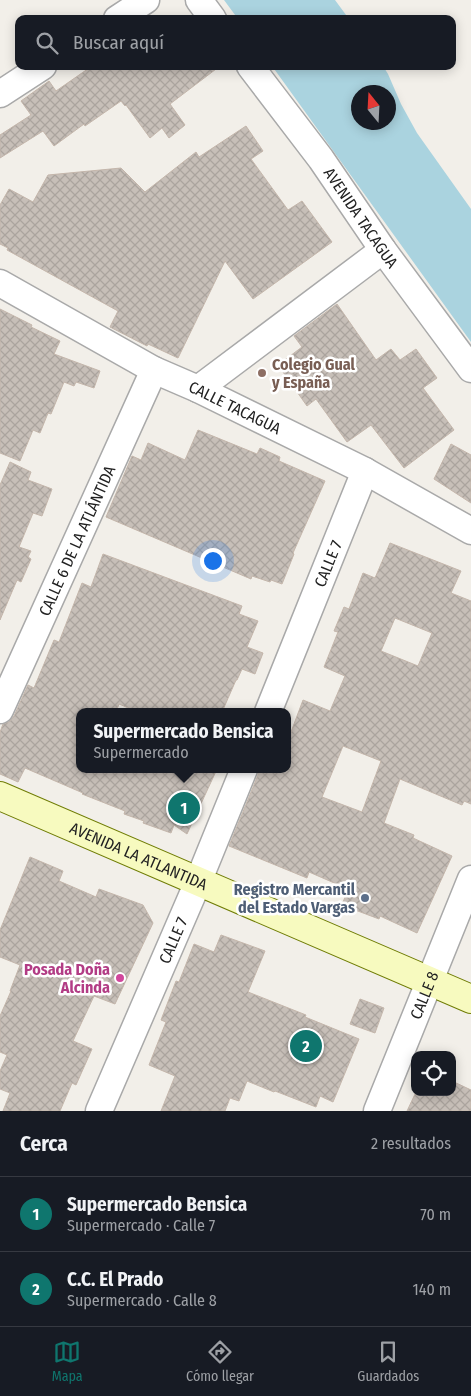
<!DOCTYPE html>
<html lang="es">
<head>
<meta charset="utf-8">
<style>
  :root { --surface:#171b24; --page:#20242c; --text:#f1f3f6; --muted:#9ea1a6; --line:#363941; --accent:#0f766e }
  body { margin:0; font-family:"Fira Sans Condensed",sans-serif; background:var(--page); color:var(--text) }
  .controls { position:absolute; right:15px; bottom:15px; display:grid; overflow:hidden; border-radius:10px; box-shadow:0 2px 12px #0003 }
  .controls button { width:45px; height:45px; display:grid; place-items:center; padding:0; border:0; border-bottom:1px solid var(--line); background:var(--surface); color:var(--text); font:25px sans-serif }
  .compass { position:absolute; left:351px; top:85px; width:45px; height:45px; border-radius:50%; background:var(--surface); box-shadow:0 2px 12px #0003; rotate:342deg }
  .you { position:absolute; left:212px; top:560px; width:18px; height:18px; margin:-12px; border:4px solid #fff; border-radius:50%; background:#1a73e8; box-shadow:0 0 0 8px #1a73e833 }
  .badge { display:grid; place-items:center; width:32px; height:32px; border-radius:50%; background:var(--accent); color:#fff; font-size:16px; font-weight:700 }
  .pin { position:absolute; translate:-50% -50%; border:2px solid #fff; box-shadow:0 1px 5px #0006 }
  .popup { position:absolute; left:76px; top:708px; width:215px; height:65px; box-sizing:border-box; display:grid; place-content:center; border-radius:10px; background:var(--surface); filter:drop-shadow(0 1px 4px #0005); font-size:16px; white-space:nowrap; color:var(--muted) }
  .popup b { font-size:19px; color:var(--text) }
  .popup::after { content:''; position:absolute; left:50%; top:100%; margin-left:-10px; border:10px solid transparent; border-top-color:var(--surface) }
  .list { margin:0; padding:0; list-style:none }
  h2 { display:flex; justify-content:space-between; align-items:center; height:65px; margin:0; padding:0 20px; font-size:21px }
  h2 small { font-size:16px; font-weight:400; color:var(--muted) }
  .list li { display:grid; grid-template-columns:32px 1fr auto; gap:15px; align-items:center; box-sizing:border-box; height:75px; padding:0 20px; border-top:1px solid var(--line) }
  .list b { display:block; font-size:19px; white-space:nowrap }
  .list p { margin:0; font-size:16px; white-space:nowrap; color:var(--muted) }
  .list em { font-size:16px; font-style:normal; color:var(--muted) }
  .icon { flex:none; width:28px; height:28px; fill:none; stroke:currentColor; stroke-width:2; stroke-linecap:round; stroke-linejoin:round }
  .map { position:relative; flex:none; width:471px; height:1111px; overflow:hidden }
  .search { position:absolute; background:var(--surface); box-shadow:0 2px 12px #0003; left:15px; right:15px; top:15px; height:55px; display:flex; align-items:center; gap:12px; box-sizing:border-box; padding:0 18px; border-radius:10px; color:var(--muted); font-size:19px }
  .sheet { height:215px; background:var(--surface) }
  nav { display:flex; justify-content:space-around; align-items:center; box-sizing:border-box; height:70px; border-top:1px solid var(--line); background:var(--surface); font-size:14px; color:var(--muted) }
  nav a { display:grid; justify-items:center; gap:2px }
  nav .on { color:var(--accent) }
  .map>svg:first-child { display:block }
</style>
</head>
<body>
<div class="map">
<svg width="471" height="1111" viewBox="0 0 471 1111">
  <defs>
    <pattern id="building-cross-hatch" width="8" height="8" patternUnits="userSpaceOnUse" patternTransform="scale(1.25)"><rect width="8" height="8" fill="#c7bfb8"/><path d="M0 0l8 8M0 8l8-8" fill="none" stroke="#aba49e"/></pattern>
  </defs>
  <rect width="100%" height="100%" fill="#f2efe9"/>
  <!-- water -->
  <path fill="#aad3df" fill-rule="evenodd" d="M224,0H335L349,19H238Z
    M272,66H383L388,74L401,104L417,133L471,209V342ZM358,92H388V122H358Z"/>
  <!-- building -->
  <path fill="url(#building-cross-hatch)" stroke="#c4b6ab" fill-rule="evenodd" d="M92,66H220L170,104L185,125L169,138L162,128L150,138L126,105L125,106L121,101L85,126L84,124L54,146L43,131L0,158V135L31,115L21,101L49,81L56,91Z
    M246,126L263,151L251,159L288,210L302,201L332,242L253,299L225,261L178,358L148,344L147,346L110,327L118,311L7,250L8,248L0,244V205L9,189L33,202L48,175L121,168L145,192L196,152L199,157Z
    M337,304L376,360L391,349L400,360L416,349L437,378L423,388L454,430L404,468L371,425L347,442L316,399L307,406L278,365L302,347L294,336Z
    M0,309L32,325L31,327L60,341L54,354L100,371L94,388L76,382L74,386L64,382L51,414L48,413L40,433L33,430L20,461L0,453Z
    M198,430L257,454L260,448L280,457L279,461L325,481L293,553L294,554L282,584L271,580L270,582L252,576L251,579L106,517L132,456L141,460L148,443L185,460Z
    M451,444L471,455V503L434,479Z
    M10,462L31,472L28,480L52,489L42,516L33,513L19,547L31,551L28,557L31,559L21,582L17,580L0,620V485Z
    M390,543L461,571L451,593L471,601V804L464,801L462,805L400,779L384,823L414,835L413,838L452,856L417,933L380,916L379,919L342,905L348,889L309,872L307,878L229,846L258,775L259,769H288V740L303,700L330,711L345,676L324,667L338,632L334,631L344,607L349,609L363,573L375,578ZM395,618L432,633L418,666L381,651ZM343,746L381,761L362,812L322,797Z
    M103,554L242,606L239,614L258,621L247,647L263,653L255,674L242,669L237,680H236L222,712H138L119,704L116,712H80V769H217L187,834L174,825L171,833L143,823L144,821L124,814L125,811L82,794L83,793L25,768L18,782L0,774V732L3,724L9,722L14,716L28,685L34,688L54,640L59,642L82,583L91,587Z
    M30,857L63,871L59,881L96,897L99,889L143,905L153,923L115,1004L94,996L73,1041L92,1049L76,1085L72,1083L60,1111H3L10,1093L0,1089V1071L7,1055L0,1052V1016L11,991H10L20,965L0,957V930Z
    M221,935L265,951L248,992L306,1015L305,1017L359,1039L333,1102L320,1096L316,1107L275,1091L274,1092L247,1081L239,1101L230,1098L225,1111H161L175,1076L149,1065L166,1022L161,1020L176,981L179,982L194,944L214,952Z
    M360,999L384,1008L375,1033L350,1024Z
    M452,1081L471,1090V1111H407L416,1092H452Z"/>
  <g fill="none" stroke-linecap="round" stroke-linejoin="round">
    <defs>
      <g id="street">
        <path d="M199,0L213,19"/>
        <path d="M117,19L146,0"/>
        <path id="s1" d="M250,66L321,159L383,250L471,369"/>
        <path d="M0,94L43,66"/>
        <path id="s2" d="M0,283L154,370L198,389L365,471L471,531"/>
        <path d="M198,389L383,250"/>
        <path id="s3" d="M0,710L154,370"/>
        <path id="s4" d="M268,712L365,471"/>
        <path id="s5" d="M99,1111L198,882L244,769"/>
        <path id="s6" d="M377,1111L471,879"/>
      </g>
      <g id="secondary">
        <path id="s7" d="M0,796L471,999"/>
      </g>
    </defs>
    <!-- street casing -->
    <use href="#street" stroke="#a9a9a9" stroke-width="29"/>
    <!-- secondary casing -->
    <use href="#secondary" stroke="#707d05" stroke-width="30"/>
    <!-- street -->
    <use href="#street" stroke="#fff" stroke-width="26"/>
    <!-- secondary -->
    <use href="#secondary" stroke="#f7fabf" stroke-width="28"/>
  </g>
  <!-- markers -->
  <circle fill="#8d6e63" stroke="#fff" stroke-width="2" cx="262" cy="373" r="5"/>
  <circle fill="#5c6f8a" stroke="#fff" stroke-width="2" cx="365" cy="898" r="5"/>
  <circle fill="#d1479c" stroke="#fff" stroke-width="2" cx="120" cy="978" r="5"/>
  <g text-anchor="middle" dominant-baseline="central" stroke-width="5" stroke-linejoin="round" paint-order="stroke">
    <!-- street labels -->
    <g font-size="16" fill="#222" stroke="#fff">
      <text stroke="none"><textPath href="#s1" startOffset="188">AVENIDA TACAGUA</textPath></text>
      <text stroke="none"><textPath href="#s2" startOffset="266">CALLE TACAGUA</textPath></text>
      <text stroke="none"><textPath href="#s3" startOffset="186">CALLE 6 DE LA ATLÁNTIDA</textPath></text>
      <text stroke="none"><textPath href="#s4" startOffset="160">CALLE 7</textPath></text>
      <text stroke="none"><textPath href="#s7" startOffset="151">AVENIDA LA ATLANTIDA</textPath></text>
      <text stroke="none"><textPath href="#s5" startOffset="186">CALLE 7</textPath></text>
      <text stroke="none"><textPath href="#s6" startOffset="125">CALLE 8</textPath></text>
    </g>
    <!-- education labels -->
    <g font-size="16" font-weight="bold" fill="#785e54" stroke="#fff" text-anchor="start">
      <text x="272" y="364">Colegio Gual<tspan x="272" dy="18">y España</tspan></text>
    </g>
    <!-- service labels -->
    <g font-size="16" font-weight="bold" fill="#4e5e75" stroke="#fff" text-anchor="end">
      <text x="355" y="889">Registro Mercantil<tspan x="355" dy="18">del Estado Vargas</tspan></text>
    </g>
    <!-- hotel labels -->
    <g font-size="16" font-weight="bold" fill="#b23c85" stroke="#fff" text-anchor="end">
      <text x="110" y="969">Posada Doña<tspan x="110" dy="18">Alcinda</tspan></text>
    </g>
  </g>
</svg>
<div class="controls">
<button><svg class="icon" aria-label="locate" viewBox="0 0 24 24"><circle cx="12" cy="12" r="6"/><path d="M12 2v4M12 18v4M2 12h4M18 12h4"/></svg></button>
</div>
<svg class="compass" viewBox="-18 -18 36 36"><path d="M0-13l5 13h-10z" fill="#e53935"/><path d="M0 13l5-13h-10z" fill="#9ea1a6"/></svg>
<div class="you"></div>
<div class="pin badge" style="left:184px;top:808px">1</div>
<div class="popup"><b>Supermercado Bensica</b>Supermercado</div>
<div class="pin badge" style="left:306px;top:1046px">2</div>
<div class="search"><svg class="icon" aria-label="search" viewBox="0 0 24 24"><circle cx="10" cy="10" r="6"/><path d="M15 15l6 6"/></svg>Buscar aquí</div>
</div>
<section class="sheet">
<h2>Cerca<small>2 resultados</small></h2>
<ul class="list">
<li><span class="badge">1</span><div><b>Supermercado Bensica</b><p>Supermercado · Calle 7</p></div><em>70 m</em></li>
<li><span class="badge">2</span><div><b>C.C. El Prado</b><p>Supermercado · Calle 8</p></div><em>140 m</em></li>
</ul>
</section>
<nav>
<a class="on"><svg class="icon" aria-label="map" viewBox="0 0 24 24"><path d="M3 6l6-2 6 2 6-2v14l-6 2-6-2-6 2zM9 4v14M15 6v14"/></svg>Mapa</a>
<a><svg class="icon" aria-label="directions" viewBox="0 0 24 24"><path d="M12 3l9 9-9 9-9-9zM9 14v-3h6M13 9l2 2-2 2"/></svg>Cómo llegar</a>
<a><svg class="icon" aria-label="saved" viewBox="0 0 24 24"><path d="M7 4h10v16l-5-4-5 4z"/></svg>Guardados</a>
</nav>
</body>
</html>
